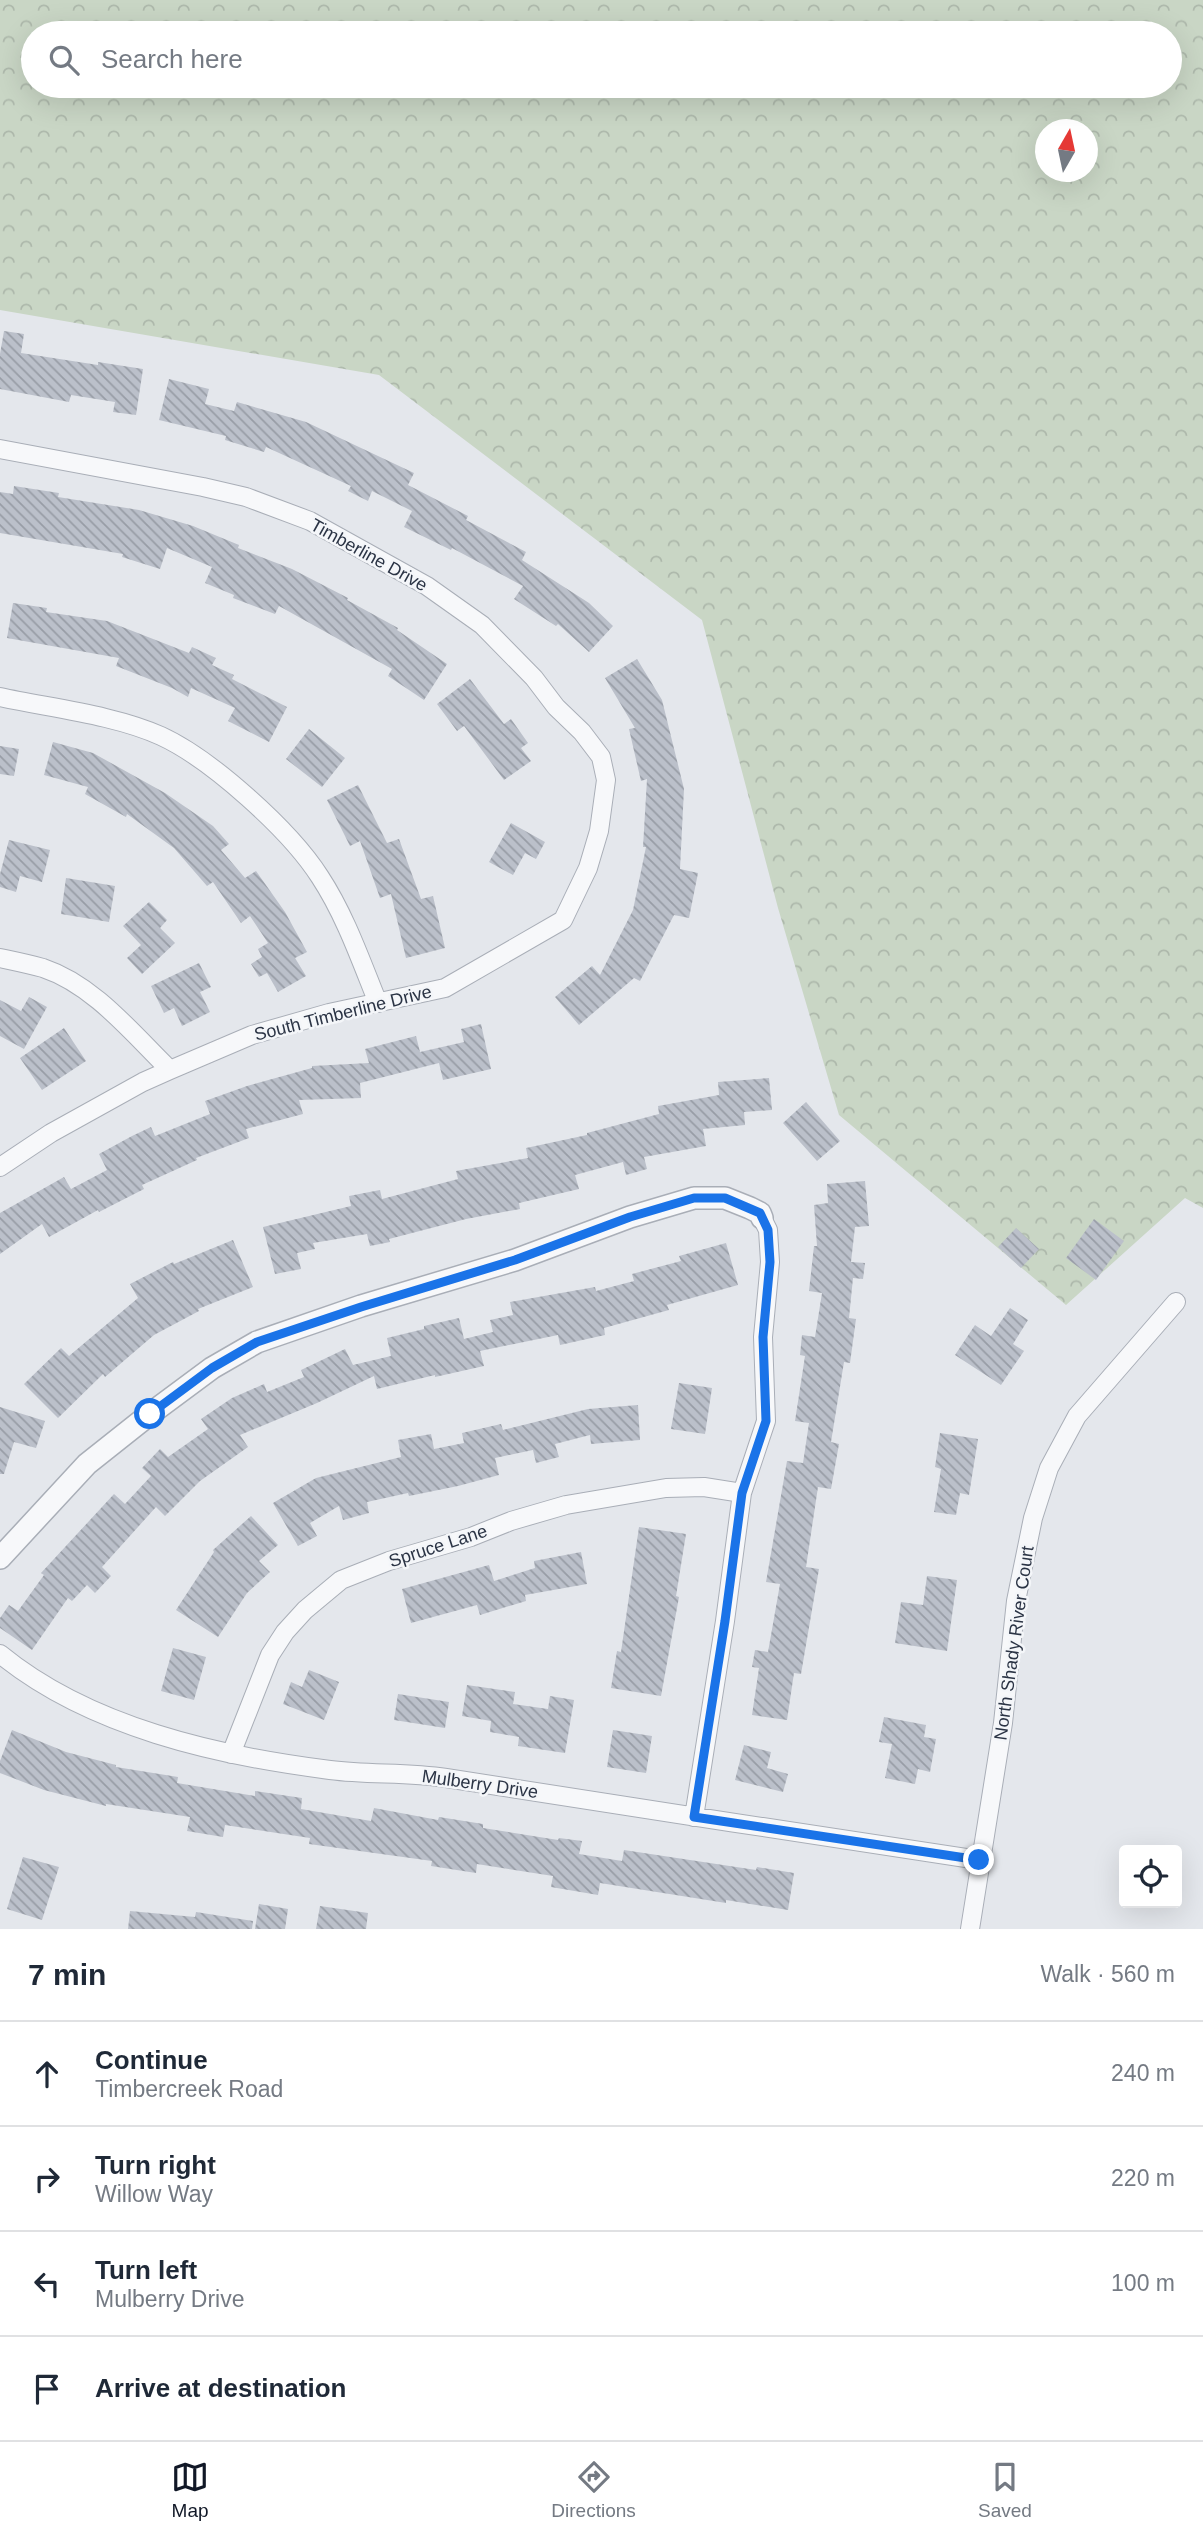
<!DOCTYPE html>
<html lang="en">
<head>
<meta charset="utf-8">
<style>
  :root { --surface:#fff; --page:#f6f6f7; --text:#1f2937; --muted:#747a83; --line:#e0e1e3; --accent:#111827 }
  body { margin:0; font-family:Arial,sans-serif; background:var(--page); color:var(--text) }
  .controls { position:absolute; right:21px; bottom:21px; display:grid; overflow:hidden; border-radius:7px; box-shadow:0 7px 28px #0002 }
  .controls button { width:63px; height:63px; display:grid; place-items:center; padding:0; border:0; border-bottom:2px solid var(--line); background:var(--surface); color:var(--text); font:35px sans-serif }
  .compass { position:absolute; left:1035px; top:119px; width:63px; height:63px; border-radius:50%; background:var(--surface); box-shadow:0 7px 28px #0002; rotate:9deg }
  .stop { position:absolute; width:21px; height:21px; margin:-16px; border:5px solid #1a73e8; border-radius:50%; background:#fff }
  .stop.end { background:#1a73e8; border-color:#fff; box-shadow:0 2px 7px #0008 }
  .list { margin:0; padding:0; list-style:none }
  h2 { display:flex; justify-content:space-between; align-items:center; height:91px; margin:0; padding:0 28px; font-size:30px }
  h2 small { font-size:23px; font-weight:400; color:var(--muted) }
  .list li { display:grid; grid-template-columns:46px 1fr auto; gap:21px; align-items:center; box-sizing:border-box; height:105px; padding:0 28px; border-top:2px solid var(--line) }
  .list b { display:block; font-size:26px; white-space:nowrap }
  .list p { margin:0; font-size:23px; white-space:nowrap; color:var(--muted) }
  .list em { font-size:23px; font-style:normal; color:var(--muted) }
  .icon { flex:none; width:38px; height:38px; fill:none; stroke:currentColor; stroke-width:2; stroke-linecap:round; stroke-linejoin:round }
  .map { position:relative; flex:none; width:1203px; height:1929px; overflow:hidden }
  .search { position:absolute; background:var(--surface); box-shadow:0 7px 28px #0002; left:21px; right:21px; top:21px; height:77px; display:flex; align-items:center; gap:18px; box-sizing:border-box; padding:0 24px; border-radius:38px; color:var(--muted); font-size:26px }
  .sheet { height:511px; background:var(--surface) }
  nav { display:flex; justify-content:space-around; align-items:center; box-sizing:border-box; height:98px; border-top:2px solid var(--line); background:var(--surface); font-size:19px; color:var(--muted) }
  nav a { display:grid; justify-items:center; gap:4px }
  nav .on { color:var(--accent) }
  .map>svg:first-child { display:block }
</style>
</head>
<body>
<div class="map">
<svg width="1203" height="1929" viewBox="0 0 1203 1929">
  <defs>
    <pattern id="forest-crowns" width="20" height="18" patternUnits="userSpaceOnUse" patternTransform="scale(1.75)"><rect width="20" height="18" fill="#c9d6c5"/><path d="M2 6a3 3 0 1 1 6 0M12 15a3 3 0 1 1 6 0" fill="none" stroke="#adb8ab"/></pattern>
    <pattern id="building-back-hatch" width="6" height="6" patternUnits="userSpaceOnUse" patternTransform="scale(1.75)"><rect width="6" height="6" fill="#bbc0ca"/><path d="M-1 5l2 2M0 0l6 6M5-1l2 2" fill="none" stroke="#989da6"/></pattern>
  </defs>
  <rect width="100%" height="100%" fill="#e4e7ec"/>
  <!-- forest -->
  <path fill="url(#forest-crowns)" fill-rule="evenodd" d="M0,0H1203V1208L1185,1198L1066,1305L839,1115L778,908L702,620L379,375L0,310ZM33,33H1170V86H33ZM1046,130H1088V172H1046Z"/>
  <!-- building -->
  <path fill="url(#building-back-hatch)" d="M4,331L24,334L21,353L98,365V362L143,369L136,415L113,412L115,402L71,395L69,402L0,389V354Z
    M169,379L209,389L205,404L234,411L237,402L306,422L414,473L408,485L468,516L466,520L526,552L522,560L589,603L613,626L589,652L558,624L556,626L514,599L523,586L452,548L451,550L404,527L412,511L372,491L368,501L348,491L351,486L266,447L264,452L225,440L226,436L159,420Z
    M14,486L59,493L58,497L139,510L193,526L239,545L238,548L292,569L348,598L347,600L398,628L397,630L447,664L424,700L388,676L392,669L279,606L275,614L233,598L234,595L205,583L212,567L167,548L160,569L122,557L123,554L0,533V492L13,494Z
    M13,603L47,608L46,612L107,621L189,653L192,647L216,658L212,665L234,675L232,679L287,707L269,742L228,721L235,708L191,688L188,697L172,688L116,666L119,658L7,638Z
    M637,659L662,700L684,789L680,869L698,873L689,918L674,915L640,981L634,978L579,1025L555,997L592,966L600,975L633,910L646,847H643L647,779L641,781L629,729L635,728L605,678Z
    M470,679L504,724L511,719L528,743L521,748L531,761L504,780L464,726L457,731L437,704Z
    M309,729L345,758L322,787L286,759Z
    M53,742L93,753L165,793L213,826L229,844L221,850L245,878L256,871L285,912L307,952L295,958L306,976L278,992L267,973L259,977L251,964L262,957L258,949L268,943L250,916L241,923L213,882L207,886L174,848L127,814L126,817L85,794L88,787L44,775Z
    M0,746L19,749L14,776L0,774Z
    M358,785L387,843L399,839L421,899L433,896L445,948L406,958L391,894L380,898L360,841L350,846L327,800Z
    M511,823L545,842L536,859L525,853L513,875L489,862Z
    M9,840L50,850L42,882L20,876L16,892L0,887V874Z
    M66,878L115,886L109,922L61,914Z
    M149,902L167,920L160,928L175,943L142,974L127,958L141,945L123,926Z
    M199,963L211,987L200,992L210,1012L182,1026L174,1008L164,1013L151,986Z
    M29,997L47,1007L24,1049L0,1036V1000L21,1011Z
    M481,1024L491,1069L443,1080L439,1063L360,1083L361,1098L299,1100L303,1114L246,1129L249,1138L196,1158L197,1160L142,1185L144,1189L99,1212L98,1210L49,1237L42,1224L0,1254V1213L64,1177L71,1189L107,1170L99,1154L132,1136L151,1127L155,1136L210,1114L205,1101L247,1086L312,1068V1066L369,1063L365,1049L416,1036L420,1052L464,1042L461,1029Z
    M64,1028L86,1061L42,1090L20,1058Z
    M769,1078L772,1110L744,1112L745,1125L703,1129L706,1146L644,1157L647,1169L626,1175L623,1162L575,1175L579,1189L519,1203L520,1209L466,1219L389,1239L390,1242L370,1246L367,1234L313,1243L315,1249L297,1253L301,1269L275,1274L263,1227L351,1206L349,1196L380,1190L382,1199L458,1179L456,1171L528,1158L526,1148L587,1135V1133L659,1114L658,1106L719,1095L718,1082Z
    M806,1102L840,1141L817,1161L783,1123Z
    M865,1181L869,1226L855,1227L851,1262L865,1263L863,1279L853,1278L849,1318L856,1319L850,1363L844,1362L831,1442L839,1444L831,1489L818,1487L806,1567L819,1569L801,1674L794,1673L787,1720L752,1715L759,1668L752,1667L755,1650L768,1652L780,1584L766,1582L787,1461L803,1463L809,1423L795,1421L805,1356L800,1355L802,1335L815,1337L822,1293L809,1291L814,1246H817L814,1205L828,1203L827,1184Z
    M1094,1219L1124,1241L1096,1280L1066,1258Z
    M1016,1228L1039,1249L1021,1268L998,1247Z
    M233,1240L253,1287L198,1309L199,1311L154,1335L105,1377L103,1374L58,1418L24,1384L61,1348L69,1356L138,1298L130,1284L173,1262L174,1264Z
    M726,1243L738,1285L667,1305L669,1310L604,1328L605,1335L560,1345L558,1335L480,1351L484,1366L435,1377V1375L377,1389L374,1376L317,1403L240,1435L248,1447L200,1481L165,1516L156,1507L102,1567L111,1576L95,1593L87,1585L72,1601L68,1598L32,1650L0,1628V1618L9,1605L18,1611L44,1575L41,1573L114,1494L125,1504L151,1476L142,1468L160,1449L168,1457L208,1429L201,1419L232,1398L264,1384L267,1392L304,1377L301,1370L345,1349L353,1365L391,1356L387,1338L424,1329V1326L459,1318L464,1339L493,1332L490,1320L513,1315L510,1302L595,1287L596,1291L634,1281L632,1274L681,1261L679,1256Z
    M1010,1308L1028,1320L1013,1344L1024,1351L1001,1385L955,1355L975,1325L991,1336Z
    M679,1383L712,1388L705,1434L671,1429Z
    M638,1405L640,1440L591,1444L590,1435L555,1444L559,1457L536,1463L533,1450L495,1458L499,1475L458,1486L409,1496L408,1493L367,1502L369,1513L343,1520L339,1506L310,1523L317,1536L298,1546L273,1503L316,1478L401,1457L398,1440L431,1434L434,1449L464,1443L462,1433L501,1424L503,1430L588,1409Z
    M0,1407L45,1421L36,1448L14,1442L4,1474H0Z
    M940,1433L978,1439L969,1495L960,1493L956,1515L934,1512L941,1469L935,1467Z
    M251,1516L278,1545L259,1561L270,1572L247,1593L218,1637L176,1610L214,1552L213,1550Z
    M639,1527L686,1534L676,1596L679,1597L661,1696L611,1688L617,1651L621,1652Z
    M581,1552L587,1584L525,1595L526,1601L480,1615L477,1605L411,1623L402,1589L489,1565L494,1581L535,1568L534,1561Z
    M927,1576L957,1580L947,1651L895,1643L901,1602L923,1605Z
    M173,1648L206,1657L194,1700L161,1691Z
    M309,1670L339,1682L324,1720L283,1704L291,1682L302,1687Z
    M467,1685L515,1692L513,1704L548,1709L550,1696L574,1700L565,1753L518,1746L519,1737L490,1732L491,1721L462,1716Z
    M398,1694L449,1702L445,1728L394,1720Z
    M884,1717L926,1725L924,1737L936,1739L930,1772L918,1769L915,1784L885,1778L892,1744L879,1742Z
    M12,1730L66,1752L116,1765V1767L178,1777L177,1783L255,1796V1791L302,1798L301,1809L371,1821L374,1808L438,1820L439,1817L483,1824V1828L558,1840L559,1838L582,1841L579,1854L622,1861L624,1850L756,1870L757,1867L794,1873L788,1910L726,1900V1903L600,1883L598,1895L551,1887L553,1876L477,1864L476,1873L431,1866L432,1861L309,1844L310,1838L225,1825L223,1837L187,1831L190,1817L106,1804V1806L44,1790L0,1773V1761Z
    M613,1730L652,1736L646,1773L607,1767Z
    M744,1745L771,1752L767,1768L788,1774L783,1792L735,1780Z
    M23,1857L59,1867L42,1920L7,1909Z
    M259,1904L288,1909L285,1929H255Z
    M320,1906L368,1913L366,1929H316Z
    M130,1911L195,1917L196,1912L253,1921L252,1929H128Z"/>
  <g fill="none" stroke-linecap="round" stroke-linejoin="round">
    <defs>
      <path id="minor" d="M0,449L203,487L246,497L310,521L427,586L482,625L534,678L556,707L582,732L601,757L606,780L599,831L588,868L563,920L445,988L329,1013L252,1035L170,1070L143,1082L51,1133L0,1167
        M0,697C50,708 115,715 161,736C211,759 290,830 320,877C345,915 361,961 378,1003
        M0,958C14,961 29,964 43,968C94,985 132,1033 170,1070
        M0,1654C89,1727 218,1756 330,1770C369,1775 408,1772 446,1778C624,1806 801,1833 979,1860
        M231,1754L270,1655L285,1632L305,1610L341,1580L389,1561L471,1537L511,1521L566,1505L666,1488L704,1487L742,1493
        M694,1817L725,1621L742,1493L766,1421L763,1337L770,1262L768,1230L762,1218
        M970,1929L1003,1723L1016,1601L1033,1518L1049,1468L1077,1416L1176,1302"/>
      <path id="tertiary" d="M0,1558L87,1464L150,1414L212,1368L257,1342L361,1306L515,1260L630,1217L694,1198H725L750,1208L760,1213L762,1218"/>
    </defs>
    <!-- minor casing -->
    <use href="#minor" stroke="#a9aeb7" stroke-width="20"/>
    <!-- tertiary casing -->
    <use href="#tertiary" stroke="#a9aeb7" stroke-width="24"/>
    <!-- minor -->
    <use href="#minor" stroke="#f7f8fa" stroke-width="18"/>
    <!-- tertiary -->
    <use href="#tertiary" stroke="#f7f8fa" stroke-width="21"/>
  </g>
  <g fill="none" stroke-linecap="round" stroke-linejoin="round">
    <!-- route -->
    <path stroke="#1a73e8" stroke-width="9" d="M150,1414L212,1368L257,1342L361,1307L515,1260L630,1217L694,1198H725L760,1213L768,1230L770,1262L763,1337L766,1421L742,1493L725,1621L694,1817L979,1860"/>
  </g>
  <g text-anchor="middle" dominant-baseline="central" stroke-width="5" stroke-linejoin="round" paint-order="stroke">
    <!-- street labels -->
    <g font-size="18" fill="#2b3445" stroke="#f4f6f9">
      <text transform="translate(369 555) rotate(29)">Timberline Drive</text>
      <text transform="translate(343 1013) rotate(-14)">South Timberline Drive</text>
      <text transform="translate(438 1546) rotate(-18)">Spruce Lane</text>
      <text transform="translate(1014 1643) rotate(-82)">North Shady River Court</text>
      <text transform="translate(480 1784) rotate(8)">Mulberry Drive</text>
    </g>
  </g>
</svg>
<div class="controls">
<button><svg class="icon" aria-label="locate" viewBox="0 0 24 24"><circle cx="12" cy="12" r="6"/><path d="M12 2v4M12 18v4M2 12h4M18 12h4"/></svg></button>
</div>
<svg class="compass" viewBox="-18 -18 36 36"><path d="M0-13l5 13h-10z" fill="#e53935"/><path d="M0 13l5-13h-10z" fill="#747a83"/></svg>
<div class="stop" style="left:150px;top:1414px"></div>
<div class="stop end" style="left:979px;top:1860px"></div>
<div class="search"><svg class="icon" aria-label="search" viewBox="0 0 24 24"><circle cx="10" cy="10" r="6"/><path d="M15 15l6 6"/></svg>Search here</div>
</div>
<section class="sheet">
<h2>7 min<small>Walk · 560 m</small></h2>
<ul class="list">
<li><svg class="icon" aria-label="ahead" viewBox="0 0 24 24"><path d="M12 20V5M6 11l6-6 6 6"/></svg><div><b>Continue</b><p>Timbercreek Road</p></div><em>240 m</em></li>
<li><svg class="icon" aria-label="right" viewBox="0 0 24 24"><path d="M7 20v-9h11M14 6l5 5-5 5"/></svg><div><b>Turn right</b><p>Willow Way</p></div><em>220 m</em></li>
<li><svg class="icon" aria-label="left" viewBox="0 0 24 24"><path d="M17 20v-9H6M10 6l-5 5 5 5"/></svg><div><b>Turn left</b><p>Mulberry Drive</p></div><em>100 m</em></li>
<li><svg class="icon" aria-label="arrive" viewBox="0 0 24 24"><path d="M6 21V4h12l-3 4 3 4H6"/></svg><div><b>Arrive at destination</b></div></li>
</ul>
</section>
<nav>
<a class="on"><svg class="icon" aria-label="map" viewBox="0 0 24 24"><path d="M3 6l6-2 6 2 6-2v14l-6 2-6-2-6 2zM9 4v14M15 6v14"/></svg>Map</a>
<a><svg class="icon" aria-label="directions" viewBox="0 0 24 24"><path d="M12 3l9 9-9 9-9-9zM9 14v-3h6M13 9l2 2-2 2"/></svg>Directions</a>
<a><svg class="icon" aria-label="saved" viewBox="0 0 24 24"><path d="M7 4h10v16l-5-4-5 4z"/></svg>Saved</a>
</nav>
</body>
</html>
